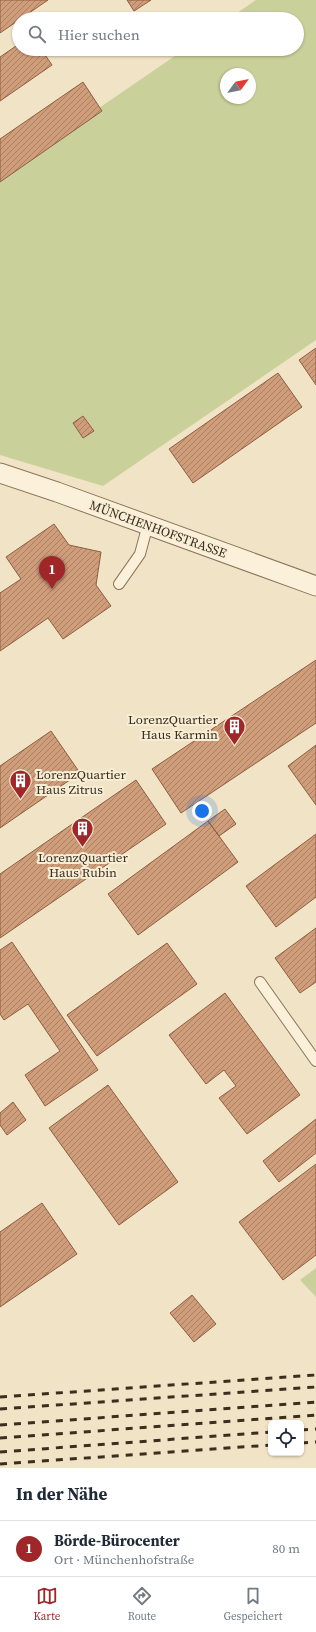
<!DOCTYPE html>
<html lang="de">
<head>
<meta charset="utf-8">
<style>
  :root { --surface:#fff; --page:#f6f6f7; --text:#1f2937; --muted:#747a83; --line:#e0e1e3; --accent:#a02729 }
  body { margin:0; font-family:"Source Serif 4",serif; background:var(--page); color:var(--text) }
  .controls { position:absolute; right:12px; bottom:12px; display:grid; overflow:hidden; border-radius:6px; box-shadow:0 1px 3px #0004 }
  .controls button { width:36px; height:36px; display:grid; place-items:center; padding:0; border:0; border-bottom:1px solid var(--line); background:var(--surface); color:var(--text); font:20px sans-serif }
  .compass { position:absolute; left:220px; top:68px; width:36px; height:36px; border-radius:50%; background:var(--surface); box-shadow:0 1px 3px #0004; rotate:57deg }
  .you { position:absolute; left:202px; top:811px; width:14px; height:14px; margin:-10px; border:3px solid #fff; border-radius:50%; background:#1a73e8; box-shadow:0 0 0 6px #1a73e833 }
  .badge { display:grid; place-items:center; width:26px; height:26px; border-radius:50%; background:var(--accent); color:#fff; font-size:13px; font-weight:700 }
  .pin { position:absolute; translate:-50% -33px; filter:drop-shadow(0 1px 2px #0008) }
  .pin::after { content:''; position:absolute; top:21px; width:14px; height:12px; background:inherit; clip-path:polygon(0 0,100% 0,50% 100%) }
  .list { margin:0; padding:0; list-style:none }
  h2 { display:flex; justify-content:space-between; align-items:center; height:52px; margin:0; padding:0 16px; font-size:17px }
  h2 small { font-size:13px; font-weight:400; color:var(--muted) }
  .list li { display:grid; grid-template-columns:26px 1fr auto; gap:12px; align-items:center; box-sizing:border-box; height:56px; padding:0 16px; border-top:1px solid var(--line) }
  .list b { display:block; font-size:15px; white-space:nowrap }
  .list p { margin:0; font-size:13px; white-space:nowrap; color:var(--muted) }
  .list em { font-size:13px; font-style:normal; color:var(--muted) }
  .icon { flex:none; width:22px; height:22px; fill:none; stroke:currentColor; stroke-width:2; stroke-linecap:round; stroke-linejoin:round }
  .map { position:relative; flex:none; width:316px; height:1468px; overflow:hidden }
  .search { position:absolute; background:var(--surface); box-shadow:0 1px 3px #0004; left:12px; right:12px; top:12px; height:44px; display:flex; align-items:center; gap:10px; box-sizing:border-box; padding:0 14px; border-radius:22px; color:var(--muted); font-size:15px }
  .sheet { height:108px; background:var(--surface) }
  nav { display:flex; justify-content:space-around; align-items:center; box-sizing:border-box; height:56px; border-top:1px solid var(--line); background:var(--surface); font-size:11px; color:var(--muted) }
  nav a { display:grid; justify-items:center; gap:2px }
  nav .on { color:var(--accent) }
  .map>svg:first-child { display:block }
</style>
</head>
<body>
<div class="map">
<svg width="316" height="1468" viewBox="0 0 316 1468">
  <defs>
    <pattern id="building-hatch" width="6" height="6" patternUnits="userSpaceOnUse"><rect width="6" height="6" fill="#d09d7b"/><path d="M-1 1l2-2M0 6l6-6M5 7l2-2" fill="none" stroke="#aa8064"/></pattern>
  </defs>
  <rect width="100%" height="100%" fill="#f1e4c6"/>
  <!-- green -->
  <path fill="#cad099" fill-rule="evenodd" d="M256,0H316V340L103,486L0,455V176L185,49H297V19H228ZM226,74H250V98H226Z
    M316,1268V1297L300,1280Z"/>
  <!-- building -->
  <path fill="url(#building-hatch)" stroke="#8e5d3f" d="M0,0H48L0,33Z
    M127,0H151L134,11Z
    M19,44V49H41L52,65L0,101V57Z
    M83,82L102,111L0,182V139Z
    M316,348V385L299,360Z
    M278,373L302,407L193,483L169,449Z
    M83,416L94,431L83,438L73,423Z
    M54,524L69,545L101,552L96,585L111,606L63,639L48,618L0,651V593L21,579L6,557Z
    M316,660V723L181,813L152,769Z
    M51,731L80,773L0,828V766Z
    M316,745V805L288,766Z
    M136,780L166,824L0,938V874Z
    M225,809L236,824L219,836L208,821Z
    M208,821L238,862L138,935L108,894Z
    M316,834V897L276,927L246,886Z
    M316,928V982L300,993L275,958Z
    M12,942L98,1070L45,1106L25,1075L60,1051L28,1004L4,1020L0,1014V950Z
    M167,943L197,984L97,1056L67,1015Z
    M225,993L300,1095L247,1134L219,1098L236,1086L224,1070L206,1084L169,1035Z
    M108,1085L178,1182L119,1225L49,1128Z
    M13,1102L26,1120L7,1135L0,1125V1113Z
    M316,1119V1153L279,1182L263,1161Z
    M316,1164V1255L283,1280L239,1222Z
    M42,1203L77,1254L0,1307V1232Z
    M192,1295L216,1324L194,1342L170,1313Z"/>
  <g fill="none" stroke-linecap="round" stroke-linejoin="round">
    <defs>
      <path id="service" d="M119,584L140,554L148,524
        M260,982L316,1061"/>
      <path id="minor" d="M0,473L57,492L316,586"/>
    </defs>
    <!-- service casing -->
    <use href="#service" stroke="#8d755b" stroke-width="12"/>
    <!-- minor casing -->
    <use href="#minor" stroke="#8d755b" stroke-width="21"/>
    <!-- service -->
    <use href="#service" stroke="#fbf1da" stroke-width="10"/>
    <!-- minor -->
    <use href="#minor" stroke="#fbf1da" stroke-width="19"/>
    <!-- rail -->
    <path stroke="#3d2d1f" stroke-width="3" stroke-dasharray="7 7" stroke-linecap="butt" d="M0,1397L316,1375
      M0,1409L316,1387
      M0,1425L316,1402
      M301,1430L316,1429
      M0,1438L316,1415
      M301,1443L316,1442
      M0,1452L271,1432
      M0,1464L271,1445"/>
  </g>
  <!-- icons -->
  <defs>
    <symbol id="building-pin" viewBox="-11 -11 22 30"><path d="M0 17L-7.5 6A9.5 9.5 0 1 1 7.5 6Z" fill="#a02729" stroke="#f7eed6"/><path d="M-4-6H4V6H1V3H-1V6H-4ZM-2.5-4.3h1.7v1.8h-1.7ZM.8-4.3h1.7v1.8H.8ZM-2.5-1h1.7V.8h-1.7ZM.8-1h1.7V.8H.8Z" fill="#fff"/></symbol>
  </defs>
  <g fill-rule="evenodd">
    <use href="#building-pin" x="222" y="714" width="25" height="34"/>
    <use href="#building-pin" x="8" y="768" width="25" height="34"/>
    <use href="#building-pin" x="70" y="816" width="25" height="34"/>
  </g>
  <g text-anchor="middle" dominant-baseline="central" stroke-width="4" stroke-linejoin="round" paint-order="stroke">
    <!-- street labels -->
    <g font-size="13" fill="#3d2d1f" stroke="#f7eed6">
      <text transform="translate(158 529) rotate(20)">MÜNCHENHOFSTRASSE</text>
    </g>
    <!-- poi labels -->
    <g font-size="13" fill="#3d2d1f" stroke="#f7eed6" text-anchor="end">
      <text x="218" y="719">LorenzQuartier<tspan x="218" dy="15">Haus Karmin</tspan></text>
      <text x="36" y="774" text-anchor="start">LorenzQuartier<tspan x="36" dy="15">Haus Zitrus</tspan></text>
      <text x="83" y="857" text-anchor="middle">LorenzQuartier<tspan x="83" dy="15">Haus Rubin</tspan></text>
    </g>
  </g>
</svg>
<div class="controls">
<button><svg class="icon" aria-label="locate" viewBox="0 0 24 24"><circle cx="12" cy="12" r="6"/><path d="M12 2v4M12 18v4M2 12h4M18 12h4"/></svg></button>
</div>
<svg class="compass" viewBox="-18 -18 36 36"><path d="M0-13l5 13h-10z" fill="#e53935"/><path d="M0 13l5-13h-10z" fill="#747a83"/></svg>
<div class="you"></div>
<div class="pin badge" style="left:52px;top:589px">1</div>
<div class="search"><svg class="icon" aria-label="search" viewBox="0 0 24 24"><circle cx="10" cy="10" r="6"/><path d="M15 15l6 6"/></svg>Hier suchen</div>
</div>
<section class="sheet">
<h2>In der Nähe<small></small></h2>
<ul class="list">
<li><span class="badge">1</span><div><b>Börde-Bürocenter</b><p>Ort · Münchenhofstraße</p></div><em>80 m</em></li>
</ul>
</section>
<nav>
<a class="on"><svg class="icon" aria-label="map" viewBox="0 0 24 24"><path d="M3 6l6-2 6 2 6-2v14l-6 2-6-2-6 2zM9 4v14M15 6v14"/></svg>Karte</a>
<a><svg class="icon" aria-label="directions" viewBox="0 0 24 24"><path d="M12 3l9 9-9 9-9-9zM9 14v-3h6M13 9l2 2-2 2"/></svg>Route</a>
<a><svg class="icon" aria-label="saved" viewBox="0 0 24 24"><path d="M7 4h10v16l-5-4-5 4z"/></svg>Gespeichert</a>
</nav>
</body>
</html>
